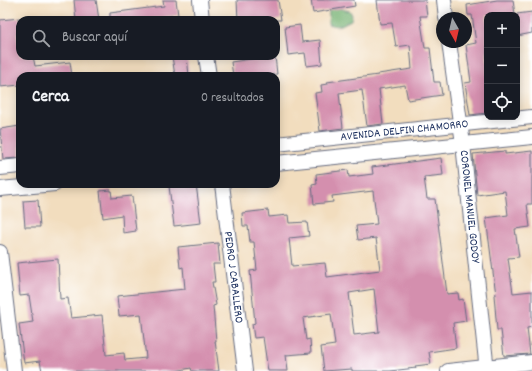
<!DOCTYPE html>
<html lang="es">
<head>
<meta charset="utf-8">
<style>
  :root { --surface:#171b24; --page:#242831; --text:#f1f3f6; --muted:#9ea1a6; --line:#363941 }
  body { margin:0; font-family:Dekko,sans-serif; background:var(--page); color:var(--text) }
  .controls { position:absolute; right:12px; top:12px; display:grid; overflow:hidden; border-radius:8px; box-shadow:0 2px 10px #0003 }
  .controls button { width:36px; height:36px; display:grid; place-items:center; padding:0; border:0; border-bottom:1px solid var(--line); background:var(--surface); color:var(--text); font:20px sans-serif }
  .compass { position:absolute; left:436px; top:12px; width:36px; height:36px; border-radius:50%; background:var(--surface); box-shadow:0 2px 10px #0003; rotate:172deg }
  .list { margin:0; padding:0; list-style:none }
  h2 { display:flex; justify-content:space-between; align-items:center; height:52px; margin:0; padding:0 16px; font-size:17px }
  h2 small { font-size:13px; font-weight:400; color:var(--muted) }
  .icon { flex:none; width:22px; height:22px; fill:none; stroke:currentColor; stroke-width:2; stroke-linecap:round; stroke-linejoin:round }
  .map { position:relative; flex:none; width:532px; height:371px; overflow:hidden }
  .search { position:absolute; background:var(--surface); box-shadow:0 2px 10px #0003; left:16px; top:16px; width:264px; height:44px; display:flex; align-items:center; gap:10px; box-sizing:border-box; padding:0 14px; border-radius:12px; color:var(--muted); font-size:15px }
  .panel { position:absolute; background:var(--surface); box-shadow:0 2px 10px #0003; left:16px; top:72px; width:264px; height:116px; border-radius:12px }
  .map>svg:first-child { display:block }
</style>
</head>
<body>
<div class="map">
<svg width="532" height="371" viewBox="0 0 532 371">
  <rect width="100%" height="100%" fill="#fff"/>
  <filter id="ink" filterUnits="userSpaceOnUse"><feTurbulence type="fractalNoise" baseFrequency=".025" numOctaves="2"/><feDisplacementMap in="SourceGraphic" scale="8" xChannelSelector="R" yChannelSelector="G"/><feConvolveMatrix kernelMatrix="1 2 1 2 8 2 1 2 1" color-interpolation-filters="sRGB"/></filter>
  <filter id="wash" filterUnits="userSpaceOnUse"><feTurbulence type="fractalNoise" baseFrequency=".012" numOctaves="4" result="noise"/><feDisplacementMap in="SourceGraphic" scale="16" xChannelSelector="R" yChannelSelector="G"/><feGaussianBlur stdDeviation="0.9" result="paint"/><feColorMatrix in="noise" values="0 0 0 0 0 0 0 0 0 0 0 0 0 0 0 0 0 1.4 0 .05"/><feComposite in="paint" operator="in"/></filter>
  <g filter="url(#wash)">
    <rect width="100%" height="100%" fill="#f2ddbe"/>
    <!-- forest -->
    <path fill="#74b06f" stroke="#487066" d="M340,7L341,9L350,11L352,15L351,20C341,25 340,28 328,24L329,9Z"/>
    <g id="blocks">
      <!-- building -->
      <path fill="#d48fae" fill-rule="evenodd" d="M74,0H96L99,20H76Z
        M163,0H176L178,15L144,20H110V13L164,6Z
        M237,0H278L281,20H238Z
        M311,0H354L355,6L313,13Z
        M377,0H425L427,16H420L425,48H430L434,82H440L442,95L408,100L405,85L379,89L383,124L367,126L362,90L339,93L343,128L320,131L315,93L322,92L321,85L328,84L327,82L378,75V74L412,69L410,45L396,47L392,23L380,24Z
        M497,0H513L515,15H487V113L470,115L465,83L471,82L466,45L476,43L472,15H468L467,5Z
        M532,12V33L517,36V14Z
        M20,18V33H17L20,56H33L35,66L70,62L72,76H20V85L0,87V20Z
        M300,25L302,42L320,40L322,64L307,66L305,53L288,55L285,27Z
        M172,56H187L189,76H175Z
        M271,56H275L277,74L264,76H233L231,62Z
        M20,126V158L3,159L0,129Z
        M505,151V154L532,151V204H527L530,227L515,229L519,257L508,258L513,293L532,291V327L527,328L530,354L504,356L501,330H497L494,295H496L486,218L508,215L505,191L477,195L473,154Z
        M441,158L443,175L424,177L427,199H435L447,294L458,293L459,300L463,299L466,321L453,323L456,348L429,352L431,364L415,366L416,368L390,371H352V369L324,371L321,347L335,345L331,314L303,318L306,340L310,339L311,353L286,355L288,371H268L263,337L254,338L252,324L255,323L250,271L257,270L254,242H250L248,226H243L242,213L268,210L269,217L288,215L289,223L307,222L309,236L289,238L292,266L325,263L327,277L380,270L376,238L358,240L356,226L377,224L373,191L332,196L333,202L314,204L312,185L317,184L316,174L348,170L349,177L373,174L372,167ZM374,289L379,332L354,335L349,293Z
        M184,184H196L201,223L174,226L169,186Z
        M111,190L112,198L132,196L136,231L123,233L122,215L103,218L100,191Z
        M38,200L40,227H25L23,201Z
        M218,243L220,264H213L215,282H212L216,305L213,306L216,341H215L219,371H192L191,368L175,371H42L40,361L24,363L19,324L33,322L29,295L20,296L17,263L58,259L60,299L68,298L71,318L102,315L106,355L124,353L125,360L146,358L141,314L119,316L117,296L185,289L183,267L180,268L178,247Z"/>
    </g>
  </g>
  <g filter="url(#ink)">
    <use href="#blocks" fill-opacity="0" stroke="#666c80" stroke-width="1"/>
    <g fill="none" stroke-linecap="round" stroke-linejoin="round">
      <defs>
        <g id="street">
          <path d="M200,0L202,20"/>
          <path d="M444,0L446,18"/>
          <path id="s1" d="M449,42L463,144L487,371"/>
          <path d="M206,56L209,76"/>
          <path id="s2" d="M276,144L532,117"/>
          <path d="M276,163L532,137"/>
          <path d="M0,168L20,166"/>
          <path id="s3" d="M222,184L245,371"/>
          <path d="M0,189L55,184"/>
          <path d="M0,252L14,371"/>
          <path d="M448,371L532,362"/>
        </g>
      </defs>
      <!-- street casing -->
      <use href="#street" stroke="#666c80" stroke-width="16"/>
      <!-- street -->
      <use href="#street" stroke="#fff" stroke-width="14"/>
    </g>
  </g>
  <g text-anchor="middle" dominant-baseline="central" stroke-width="3" stroke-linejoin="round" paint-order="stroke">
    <!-- street labels -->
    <g font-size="12" fill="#1b2f5e" stroke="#fff">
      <text stroke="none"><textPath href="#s2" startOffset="129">AVENIDA DELFIN CHAMORRO</textPath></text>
      <text stroke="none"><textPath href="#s1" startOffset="166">CORONEL MANUEL GODOY</textPath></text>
      <text stroke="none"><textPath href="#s3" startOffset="94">PEDRO J CABALLERO</textPath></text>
    </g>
  </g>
</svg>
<div class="controls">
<button>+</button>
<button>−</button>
<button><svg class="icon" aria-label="locate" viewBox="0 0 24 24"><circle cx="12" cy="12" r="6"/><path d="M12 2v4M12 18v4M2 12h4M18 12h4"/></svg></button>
</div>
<svg class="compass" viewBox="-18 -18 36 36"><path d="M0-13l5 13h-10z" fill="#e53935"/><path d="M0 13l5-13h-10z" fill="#9ea1a6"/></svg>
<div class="search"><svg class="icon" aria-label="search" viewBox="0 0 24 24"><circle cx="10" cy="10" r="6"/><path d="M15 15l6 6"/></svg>Buscar aquí</div>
<section class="panel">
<h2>Cerca<small>0 resultados</small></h2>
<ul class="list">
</ul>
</section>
</div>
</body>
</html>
